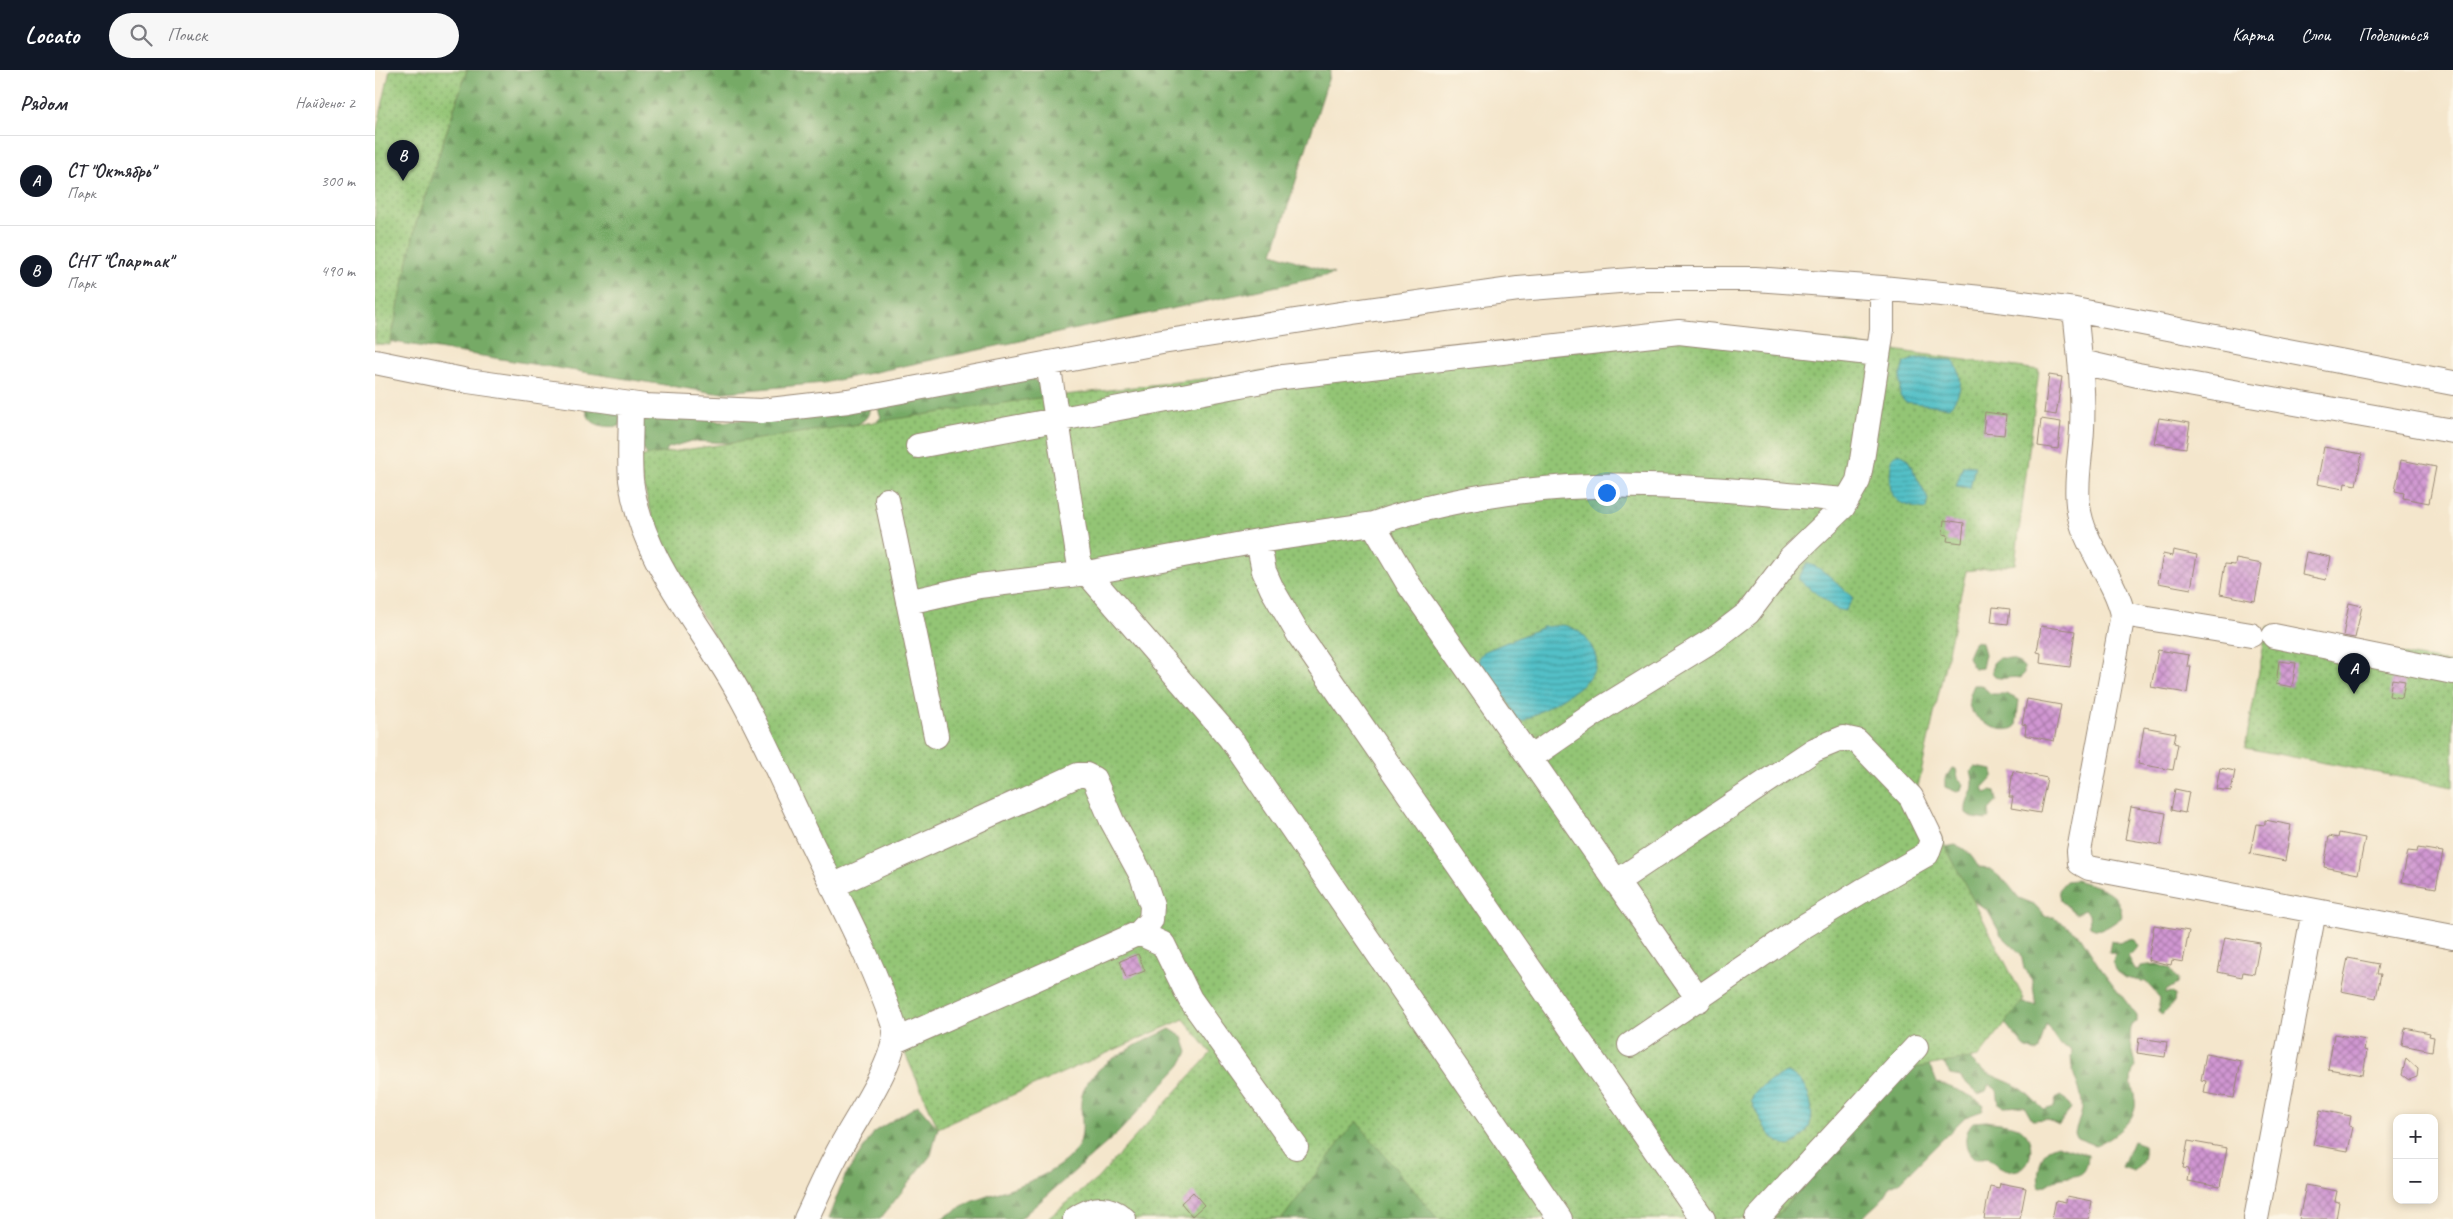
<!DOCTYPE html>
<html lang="ru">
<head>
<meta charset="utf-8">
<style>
  :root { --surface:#fff; --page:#f7f7f7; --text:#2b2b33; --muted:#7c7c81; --line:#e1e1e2; --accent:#111827 }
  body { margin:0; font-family:Caveat,sans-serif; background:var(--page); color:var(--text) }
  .controls { position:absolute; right:15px; bottom:15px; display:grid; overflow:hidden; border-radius:10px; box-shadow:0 2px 8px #0003 }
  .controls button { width:45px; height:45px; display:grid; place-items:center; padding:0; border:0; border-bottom:1px solid var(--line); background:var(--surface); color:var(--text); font:25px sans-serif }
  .you { position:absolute; left:1231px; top:422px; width:18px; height:18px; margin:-12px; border:4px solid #fff; border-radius:50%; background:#1a73e8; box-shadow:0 0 0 8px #1a73e833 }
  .badge { display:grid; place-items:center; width:32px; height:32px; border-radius:50%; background:var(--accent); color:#fff; font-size:16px; font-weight:700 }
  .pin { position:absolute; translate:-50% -41px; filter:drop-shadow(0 1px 2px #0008) }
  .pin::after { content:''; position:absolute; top:26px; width:18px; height:15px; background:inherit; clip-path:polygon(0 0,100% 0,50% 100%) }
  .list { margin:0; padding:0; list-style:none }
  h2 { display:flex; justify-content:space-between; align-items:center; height:65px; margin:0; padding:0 20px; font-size:21px }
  h2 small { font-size:16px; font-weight:400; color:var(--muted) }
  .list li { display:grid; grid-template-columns:32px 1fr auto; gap:15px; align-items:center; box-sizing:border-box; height:90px; padding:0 20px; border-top:1px solid var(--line) }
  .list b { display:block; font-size:19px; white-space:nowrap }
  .list p { margin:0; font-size:16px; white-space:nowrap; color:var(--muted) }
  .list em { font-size:16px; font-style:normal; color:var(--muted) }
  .icon { flex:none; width:28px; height:28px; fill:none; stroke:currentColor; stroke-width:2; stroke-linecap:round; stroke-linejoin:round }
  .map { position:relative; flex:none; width:2078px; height:1149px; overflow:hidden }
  header { display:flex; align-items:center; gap:30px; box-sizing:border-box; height:70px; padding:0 25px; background:var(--accent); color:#fff }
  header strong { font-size:24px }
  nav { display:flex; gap:28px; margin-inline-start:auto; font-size:18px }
  .search { width:350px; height:45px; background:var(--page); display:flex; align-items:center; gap:12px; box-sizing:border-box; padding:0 18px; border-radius:28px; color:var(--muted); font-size:19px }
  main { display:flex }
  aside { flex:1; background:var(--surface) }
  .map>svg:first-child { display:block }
</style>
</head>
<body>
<header>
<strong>Locato</strong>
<div class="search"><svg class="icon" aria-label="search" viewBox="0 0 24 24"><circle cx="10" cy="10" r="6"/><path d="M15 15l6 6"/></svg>Поиск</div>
<nav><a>Карта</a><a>Слои</a><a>Поделиться</a></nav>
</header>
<main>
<aside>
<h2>Рядом<small>Найдено: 2</small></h2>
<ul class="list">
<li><span class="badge">A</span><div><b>СТ &quot;Октябрь&quot;</b><p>Парк</p></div><em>300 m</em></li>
<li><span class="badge">B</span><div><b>СНТ &quot;Спартак&quot;</b><p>Парк</p></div><em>490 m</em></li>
</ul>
</aside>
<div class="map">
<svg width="2078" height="1149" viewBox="0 0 2078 1149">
  <defs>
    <pattern id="forest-firs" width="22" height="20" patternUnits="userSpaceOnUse" patternTransform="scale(1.25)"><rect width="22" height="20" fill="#76aa66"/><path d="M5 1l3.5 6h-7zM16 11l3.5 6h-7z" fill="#628b53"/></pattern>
    <pattern id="garden-dots" width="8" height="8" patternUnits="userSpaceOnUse" patternTransform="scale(1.25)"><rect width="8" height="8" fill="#93c575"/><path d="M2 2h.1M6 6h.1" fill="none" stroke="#79a05f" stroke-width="1.8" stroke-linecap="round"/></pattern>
    <pattern id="water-rules" width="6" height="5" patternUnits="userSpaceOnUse" patternTransform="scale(1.25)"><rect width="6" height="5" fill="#52c0c7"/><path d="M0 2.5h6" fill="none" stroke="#459ca1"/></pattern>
    <pattern id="building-cross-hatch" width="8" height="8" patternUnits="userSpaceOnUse" patternTransform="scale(1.25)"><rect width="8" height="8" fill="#d096d2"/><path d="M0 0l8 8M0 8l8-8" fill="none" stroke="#aa7baa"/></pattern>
  </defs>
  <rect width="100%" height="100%" fill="#fcf5e5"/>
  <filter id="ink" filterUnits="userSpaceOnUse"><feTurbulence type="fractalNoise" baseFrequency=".02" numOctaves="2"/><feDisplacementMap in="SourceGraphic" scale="10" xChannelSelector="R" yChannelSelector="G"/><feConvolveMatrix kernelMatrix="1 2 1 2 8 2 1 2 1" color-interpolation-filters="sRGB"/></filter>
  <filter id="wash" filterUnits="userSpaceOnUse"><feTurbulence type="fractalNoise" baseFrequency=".0096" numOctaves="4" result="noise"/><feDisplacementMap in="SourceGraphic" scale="20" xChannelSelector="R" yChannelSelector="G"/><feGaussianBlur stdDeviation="1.12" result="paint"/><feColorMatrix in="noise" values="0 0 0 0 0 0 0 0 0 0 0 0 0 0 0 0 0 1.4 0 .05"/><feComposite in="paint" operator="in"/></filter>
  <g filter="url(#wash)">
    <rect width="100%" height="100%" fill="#f4e6cc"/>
    <!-- forest -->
    <path fill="url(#forest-firs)" stroke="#586a42" d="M92,0H956L898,183L959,204L449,313L340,323L0,269V146L41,153Z
      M657,308L669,317L674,334L500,353L506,347L503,339L511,332L596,321Z
      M494,336C495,346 491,349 483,354L412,369L356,373L316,371L293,378L287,387L273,386L262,371L266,346H329L345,352Z
      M211,338H245V356C230,358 212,356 211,338Z
      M1602,571L1607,573L1610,584L1607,598L1599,599L1593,587L1599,573Z
      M1624,588C1635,588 1641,589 1649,597V604L1645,608C1636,606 1629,610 1620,607L1617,602L1618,593Z
      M1599,615H1606L1616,624H1631L1644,630L1641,656C1629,667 1600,651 1595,638C1592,630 1596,622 1599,615Z
      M1600,697L1618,700V707L1608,718L1610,723L1616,721L1620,722L1622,731L1614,740L1615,748L1611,750L1598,748L1591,743C1590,723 1603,725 1596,701Z
      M1577,698L1581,699L1583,708L1589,714L1587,720L1582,722L1570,717V709Z
      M1580,775C1592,778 1598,788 1604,798L1615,799L1632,813L1644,828L1659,834L1671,847H1679L1705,866L1724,896L1762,946V952L1757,954C1752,970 1759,981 1761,996C1752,1009 1758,1016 1760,1030C1764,1050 1736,1069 1720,1075L1702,1068L1700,1063C1702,1052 1708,1045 1707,1033C1705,1012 1693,1002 1697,980L1684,974L1671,954L1664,980L1661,982L1650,977L1628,951L1637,931L1661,935L1657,910L1649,899L1646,884L1626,865L1613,841L1586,821L1558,780Z
      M1700,810C1723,817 1745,819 1747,847C1737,854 1727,864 1715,857L1714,844L1709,840L1701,844L1685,830L1683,820L1691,811Z
      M1754,869L1760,870L1764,877L1753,886L1760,899L1764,900L1766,896L1782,894L1795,899L1803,910L1802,914L1791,921V924L1796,922L1800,925L1799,932L1787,945L1783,942L1785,928L1771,912L1751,908L1740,900L1738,892L1740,884L1734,882L1736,870L1744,873Z
      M795,959L808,967L813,982L806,995L743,1063L645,1149H566C576,1143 588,1136 599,1131C632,1118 676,1110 700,1081C711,1068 706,1048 706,1033C705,997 768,972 795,959Z
      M1591,980C1598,1004 1629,1007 1648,1020C1655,1026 1662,1033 1669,1040L1679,1037L1681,1029L1685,1026L1691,1030L1696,1038L1684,1055L1671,1049L1657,1050L1649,1036L1629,1037L1624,1034L1622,1020L1614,1014L1611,1021L1603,1024L1585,1007L1575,1005L1570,994L1564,991Z
      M1550,990L1557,1000L1562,1013C1574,1016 1600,1026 1609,1035L1607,1041L1590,1047L1525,1112L1515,1116C1509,1132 1497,1136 1487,1149H1375L1500,1021Z
      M940,993L1086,1149H888Z
      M543,1035L563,1058L556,1085L505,1149H453L470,1106L500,1061Z
      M1611,1051C1620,1053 1633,1053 1642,1057C1670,1070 1653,1126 1612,1087L1601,1089C1588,1081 1588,1063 1598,1052Z
      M1758,1071L1769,1075C1770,1087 1768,1094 1759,1101L1747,1097Z
      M1682,1075L1713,1085C1712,1110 1701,1104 1683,1109C1676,1110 1673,1116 1665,1117C1661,1109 1665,1088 1671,1081C1673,1078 1679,1077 1682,1075Z"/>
    <!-- garden -->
    <path fill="url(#garden-dots)" stroke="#67784a" d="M15,0H92L41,153L15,275L0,274V68Z
      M1313,252L1664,300L1640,494L1591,501L1542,721L1649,929L1604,987L1533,999L1399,1149H1063L981,1051L907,1149H672L722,1109L836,983L809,949L563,1058L366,612L284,472L261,387L656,329Z
      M1892,557L2078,594V717L1870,678Z"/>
    <!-- water -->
    <path fill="url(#water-rules)" stroke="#467572" d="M1541,288L1578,290C1589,305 1588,324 1574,337L1530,332L1525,326V306L1529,293Z
      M1523,383L1532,388L1553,429L1551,439C1514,435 1512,424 1517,388Z
      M1588,395L1600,396L1595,418L1581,416Z
      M1431,494C1444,493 1467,518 1477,527L1478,529L1470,541L1461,539L1423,509Z
      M1188,555C1201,558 1208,563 1215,574C1219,582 1223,587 1221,596C1217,615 1167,640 1150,650L1143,652L1132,630L1104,596L1103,588L1108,582L1168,557Z
      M1411,1003C1432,1006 1442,1039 1434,1057C1430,1065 1422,1072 1415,1076C1395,1075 1384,1047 1376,1031C1381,1016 1397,1010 1411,1003Z"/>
    <g id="blocks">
      <!-- building -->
      <path fill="url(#building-cross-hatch)" d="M1674,305L1687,307L1681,345L1669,343Z
        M1610,342L1631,345L1629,365L1608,363Z
        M1784,348L1815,353L1811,378L1779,373Z
        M1666,349L1686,352L1683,379L1663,376Z
        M1949,377L1987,384L1981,415L1970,413L1969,419L1942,414Z
        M2026,390L2061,397L2054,433L2028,428L2029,423L2020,421Z
        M1569,450L1589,453L1587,473L1572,471L1573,465L1568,464Z
        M1798,480L1822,485L1816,519L1783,513L1788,484L1797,486Z
        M1931,482L1956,487L1951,510L1927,505Z
        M1861,489L1887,494L1880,531L1845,524L1850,494L1860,495Z
        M1974,533L1987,536L1980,568L1968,566Z
        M1618,537L1635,539L1633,554L1616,552Z
        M1666,556L1700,561L1695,597L1665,593L1666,583L1662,582Z
        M1783,580L1814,585L1812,596H1816L1812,623L1776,617Z
        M1904,591L1921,593L1917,617L1901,614Z
        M2017,609L2030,611L2027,628L2014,626Z
        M1652,629L1686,635L1679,671L1650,665L1651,655L1647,654Z
        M1769,657L1801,663L1799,673L1803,674L1798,700L1763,694Z
        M1845,698L1860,701L1856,721L1841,719Z
        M1638,701L1672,708L1665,743L1636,738L1638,727H1634Z
        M1800,719L1814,722L1810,743L1796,740Z
        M1756,737L1791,743L1786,775L1750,769Z
        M1890,750L1916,755L1910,791L1875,784L1881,754L1890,755Z
        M1964,763L1990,768L1983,804L1949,797L1954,766L1963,768Z
        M2043,778L2068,782L2061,818L2027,812L2033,781L2042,782Z
        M1779,855L1814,861L1808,892L1797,890L1796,895L1773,890Z
        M1850,867L1885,873L1879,904L1868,902L1867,907L1843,902Z
        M763,884L770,901L751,908L745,891Z
        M1973,888L2004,894L2002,904H2006L2001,928L1966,921Z
        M2030,958L2055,963L2054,966L2059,967L2057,981L2027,975Z
        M1959,964L1991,970L1989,980L1992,981L1988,1005L1953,999Z
        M1764,968L1792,972L1790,987L1762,983Z
        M1831,984L1866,991L1859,1028L1829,1023L1831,1011L1826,1010Z
        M2031,988L2043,999L2042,1007L2034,1010L2027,1005Z
        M1945,1040L1976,1046L1974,1056L1978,1057L1973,1081L1938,1075Z
        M1813,1071L1852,1078L1845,1117L1812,1111L1814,1099L1808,1098Z
        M1625,1113L1651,1118L1645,1149H1609L1615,1116L1624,1118Z
        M1931,1115L1962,1121L1960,1131L1964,1132L1961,1149H1924Z
        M818,1122L829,1135L817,1146L806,1133Z
        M1692,1126L1717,1131L1714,1149H1677L1681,1130L1691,1132Z"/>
    </g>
  </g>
  <g filter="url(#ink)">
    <use href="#blocks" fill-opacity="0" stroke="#988875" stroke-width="1"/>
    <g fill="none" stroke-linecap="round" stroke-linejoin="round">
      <defs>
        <path id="minor" d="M1700,240C1704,279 1709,319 1707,359C1706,384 1700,410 1703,435C1707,474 1739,506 1748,544L1704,781L1705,793L1714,798L2078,867
          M0,292L93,311L270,336L386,341L473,331L787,272L978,242L1143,219L1269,209H1380L1507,218L1616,229L1700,240L2078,313
          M1706,292L1763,305L2078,361
          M673,293L706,504
          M256,334C256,359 254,385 256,410C266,492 329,557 366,627C393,676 414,727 438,776C467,836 499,895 520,959C521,994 477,1053 461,1086C450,1107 441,1128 431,1149
          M543,376L908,307L1304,262L1503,284
          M512,430L561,666
          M998,454C1082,425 1182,413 1271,416C1338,417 1406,425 1472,430
          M883,471L889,501L897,519L924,565L1328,1149
          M712,503L855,668L1185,1149
          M533,532L604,516L712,503L883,471L998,454L1034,515L1324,930
          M1748,544L1876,565
          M1899,566L2078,602
          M1155,688L1229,637L1339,569L1373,543L1415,488L1468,437L1483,411L1487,390L1507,260V218
          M1241,812L1439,680L1468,668L1482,671L1536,727L1557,770L1552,784L1487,821L1426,858L1255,975
          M457,816L703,705H711L719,709L737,751L767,806L777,836L776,850L764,863L520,971
          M764,863L788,874L815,929L921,1077
          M700,1149C717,1137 732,1134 749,1149
          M1382,1149L1541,977
          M1881,1149L1939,841"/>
      </defs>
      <!-- minor casing -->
      <use href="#minor" stroke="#988875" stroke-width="26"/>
      <!-- minor -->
      <use href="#minor" stroke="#fff" stroke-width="24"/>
    </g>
  </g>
</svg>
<div class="controls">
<button>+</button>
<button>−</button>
</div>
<div class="you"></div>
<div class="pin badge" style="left:1979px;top:624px">A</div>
<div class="pin badge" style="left:28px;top:111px">B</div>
</div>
</main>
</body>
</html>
